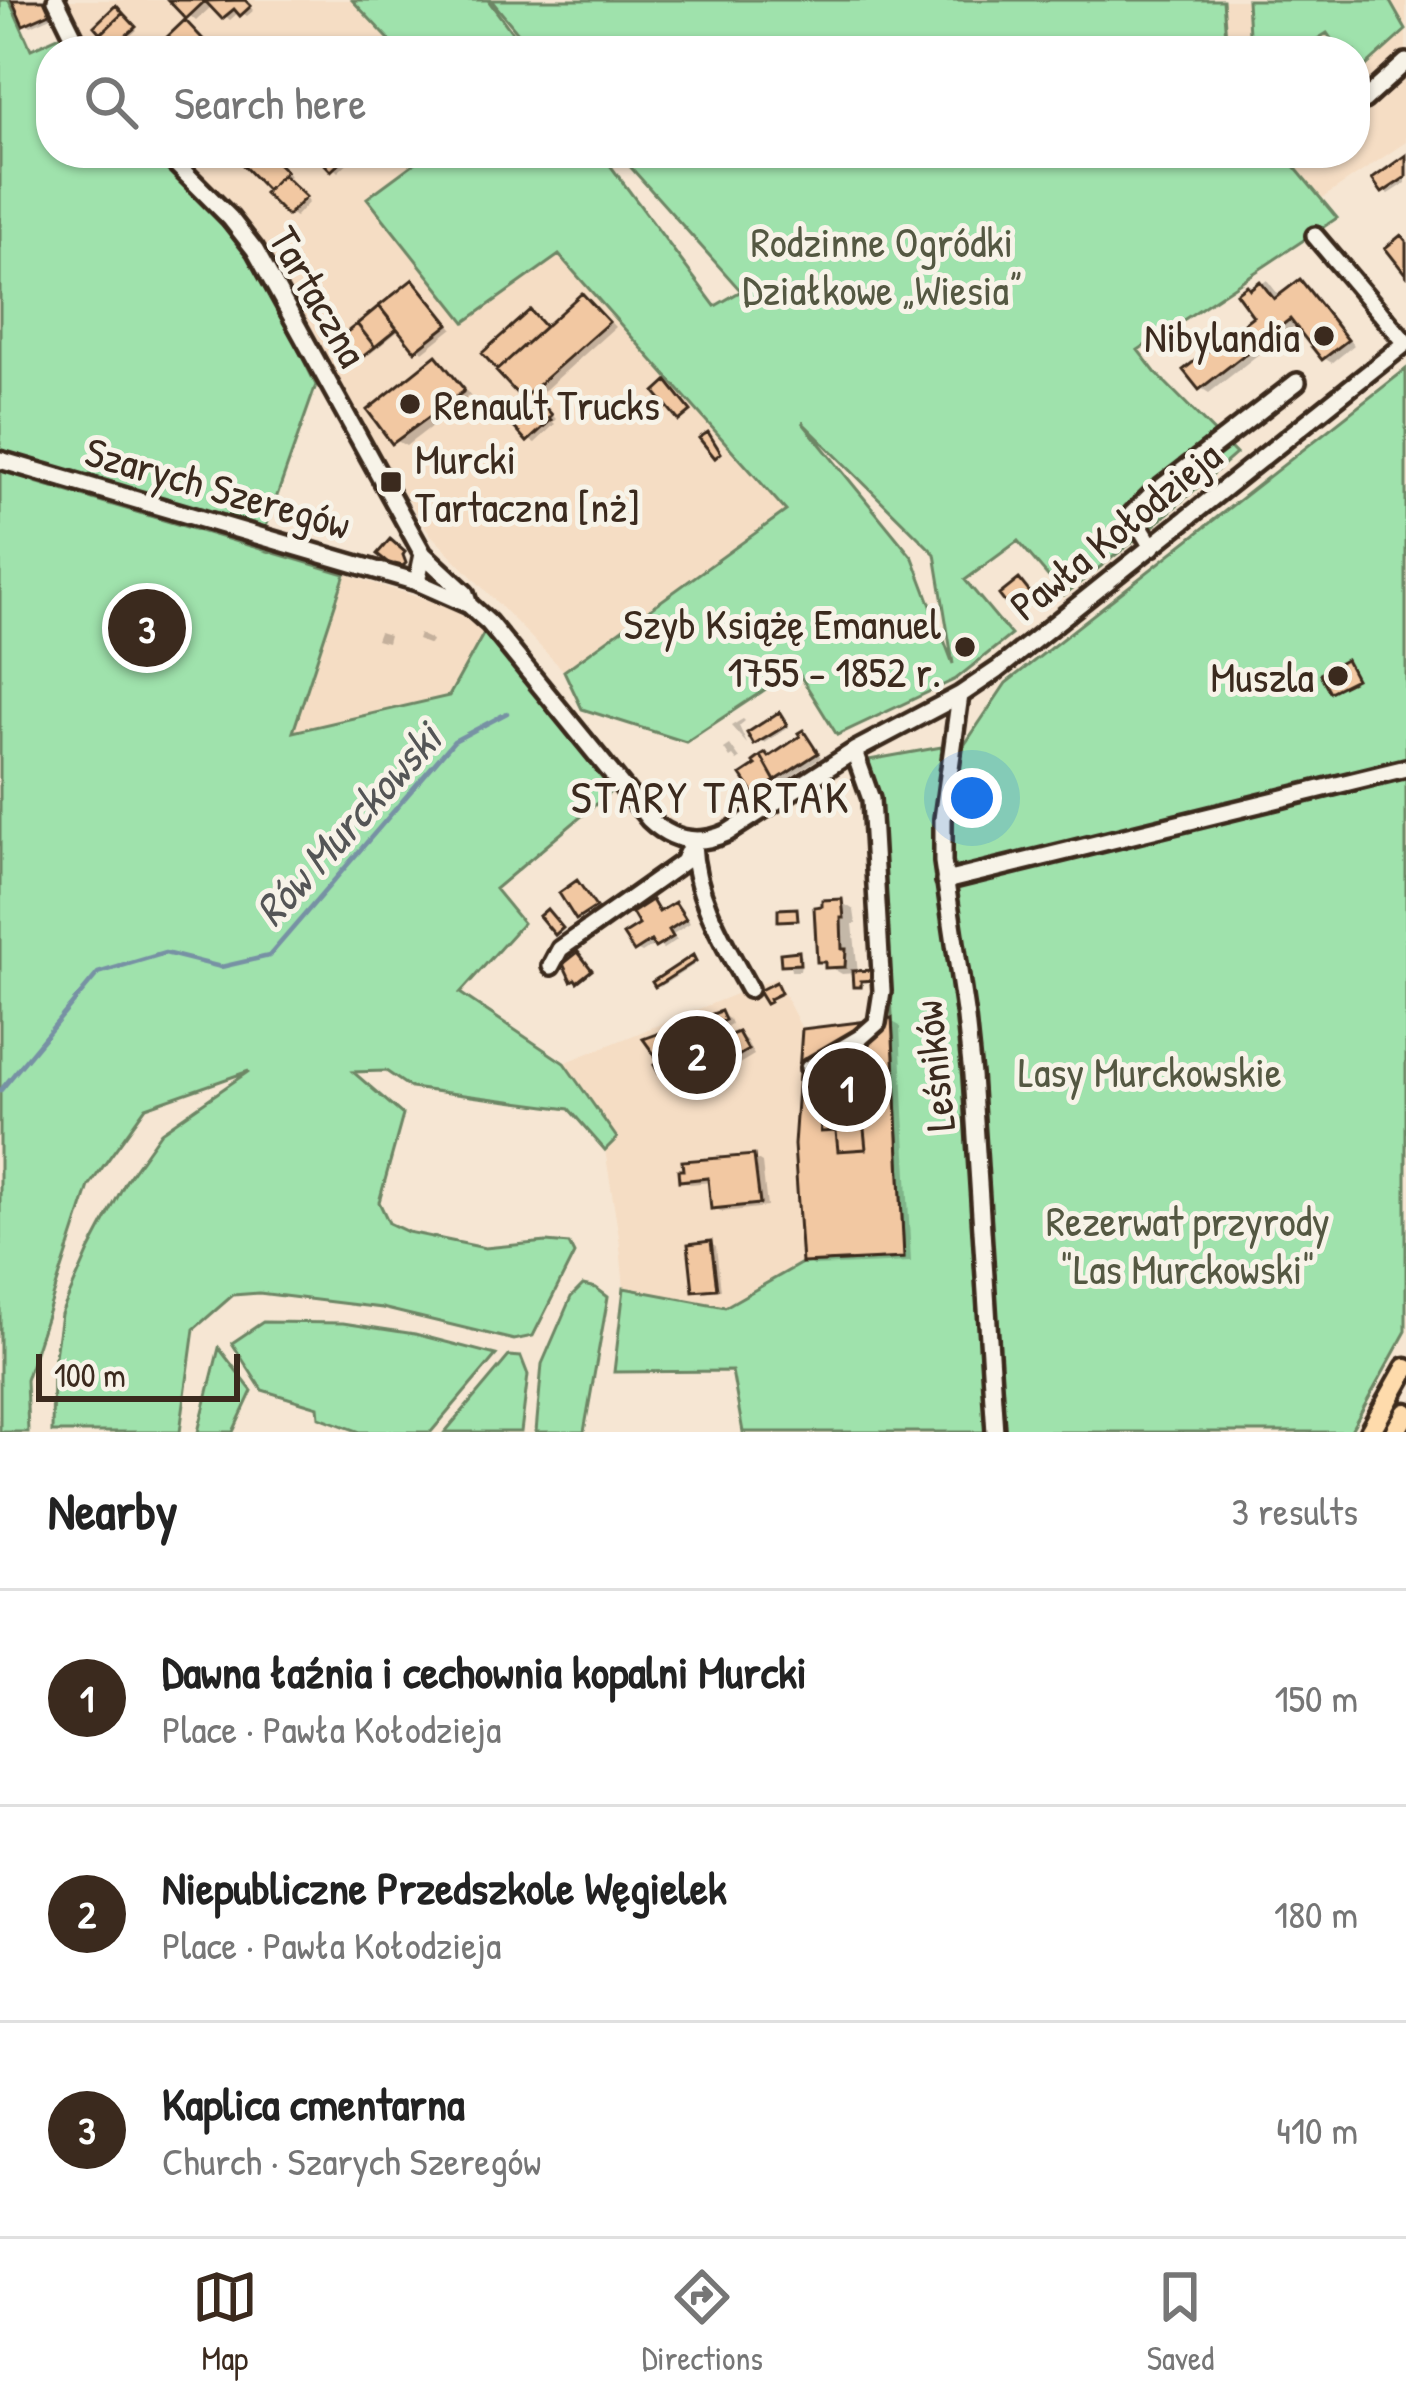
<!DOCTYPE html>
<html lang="en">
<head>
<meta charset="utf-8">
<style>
  :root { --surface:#fff; --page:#f2f2f2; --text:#222; --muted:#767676; --line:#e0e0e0; --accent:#3b2a1e }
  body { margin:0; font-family:"Patrick Hand",sans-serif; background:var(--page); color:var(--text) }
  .scale { position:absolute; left:36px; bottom:30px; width:204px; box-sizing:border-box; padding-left:12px; border:6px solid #3b2a1e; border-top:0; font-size:33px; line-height:42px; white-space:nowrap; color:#3b2a1e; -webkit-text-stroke:9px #f7f3e8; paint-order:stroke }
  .you { position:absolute; left:972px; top:798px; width:42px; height:42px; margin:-30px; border:9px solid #fff; border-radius:50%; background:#1a73e8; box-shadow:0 0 0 18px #1a73e833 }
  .badge { display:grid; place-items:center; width:78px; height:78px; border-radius:50%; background:var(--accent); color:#fff; font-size:39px; font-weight:700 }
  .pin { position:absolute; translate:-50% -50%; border:6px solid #fff; box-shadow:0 3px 12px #0006 }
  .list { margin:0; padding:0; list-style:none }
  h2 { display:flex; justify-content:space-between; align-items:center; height:156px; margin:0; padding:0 48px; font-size:51px }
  h2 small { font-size:39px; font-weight:400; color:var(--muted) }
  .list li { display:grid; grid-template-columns:78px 1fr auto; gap:36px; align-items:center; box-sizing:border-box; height:216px; padding:0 48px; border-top:3px solid var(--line) }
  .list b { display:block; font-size:45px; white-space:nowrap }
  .list p { margin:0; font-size:39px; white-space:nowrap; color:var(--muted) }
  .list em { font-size:39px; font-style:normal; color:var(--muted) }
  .icon { flex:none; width:66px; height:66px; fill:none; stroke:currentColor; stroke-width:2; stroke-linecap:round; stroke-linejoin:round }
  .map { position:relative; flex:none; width:1406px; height:1432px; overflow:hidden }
  .search { position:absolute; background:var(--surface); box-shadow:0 3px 9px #0004; left:36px; right:36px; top:36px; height:132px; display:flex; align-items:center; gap:30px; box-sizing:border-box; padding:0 42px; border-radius:48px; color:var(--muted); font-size:45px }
  .sheet { height:804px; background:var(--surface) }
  nav { display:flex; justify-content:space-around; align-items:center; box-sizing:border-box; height:168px; border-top:3px solid var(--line); background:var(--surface); font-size:33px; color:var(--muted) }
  nav a { display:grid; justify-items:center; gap:6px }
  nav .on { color:var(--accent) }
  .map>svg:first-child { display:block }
</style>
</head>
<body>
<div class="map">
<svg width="1406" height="1432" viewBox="0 0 1406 1432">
  <rect width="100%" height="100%" fill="#f6e6d3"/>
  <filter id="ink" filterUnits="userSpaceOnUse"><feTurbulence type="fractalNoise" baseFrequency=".00833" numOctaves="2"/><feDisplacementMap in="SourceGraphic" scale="24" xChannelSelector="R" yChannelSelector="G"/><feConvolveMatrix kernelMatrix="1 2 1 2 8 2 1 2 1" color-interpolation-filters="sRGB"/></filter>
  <g filter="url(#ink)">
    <!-- built -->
    <path fill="#f5ddc4" d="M59,0H352L400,51H84Z
      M1223,0H1406V142L1321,199L1283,153H1355V51H1227Z
      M170,153H428L367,198L466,322L559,255L786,512L564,671L431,535L350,411L274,267L240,219Z
      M345,574L449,607L485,631L449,696L292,733Z
      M776,978L802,1029L794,1145L802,1263L725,1307L624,1288L619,1237L605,1150L617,1138L564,1063Z"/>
    <!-- green -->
    <path fill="#9fe2ac" stroke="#6d8665" stroke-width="3" fill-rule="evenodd" d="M0,0H9L31,49L65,34L76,51H51V153H154L254,259L316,385L265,530L40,463L35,482L345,574L293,732L449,696L485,631L574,743L615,788L495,889L523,923L460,993L564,1063L617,1138L605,1150L569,1109L411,1088L386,1071L353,1072L403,1115L379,1202L389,1223L408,1232L485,1248L546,1242L569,1244L574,1254L533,1336L514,1340L382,1308L259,1293L233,1295L194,1329L180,1432H52L53,1370L61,1314L89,1251L126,1181L161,1132L249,1071L146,1107L89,1186L26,1380L28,1432H0Z
      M352,0H488L526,51H400Z
      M491,0H1223L1227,51H533Z
      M1247,0H1389L1406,30L1356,75L1355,51H1340L1327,33L1298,51H1250Z
      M428,153H601L715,306L741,291L618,153H1283L1337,218L1138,350L1155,372L1236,454L1153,526L1064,595L1018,541L965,580L1011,635L956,679L837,735L796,669L686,742L582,709L564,671L786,511L559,255L465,322L367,198ZM802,422L935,554L953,664L913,558Z
      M1406,369V1331L1350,1432H743L732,1371L614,1372L624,1288L725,1307L802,1263L904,1258L885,874L869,760L947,746L954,791L961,750L1006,683Z
      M583,1285L596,1288L608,1297L584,1432H536L542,1364L571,1297Z
      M263,1322L343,1323L415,1334L496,1355L431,1432H360L319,1417L318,1407L262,1390L232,1343Z
      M219,1348L252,1391L233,1432H198Z
      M509,1356L521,1357L528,1375L521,1432H445Z"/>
    <!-- shadow -->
    <path fill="#0003" d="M16,0H47L54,16L31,26L26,22Z
      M172,0H245L254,10L247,16L240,11L230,20L213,5L196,21Z
      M119,11L137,30L113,51L100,38Z
      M195,153H208L214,159L209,165Z
      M235,153H266L290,176L286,179L309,202L295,217L289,214L271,190Z
      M318,153H358L338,172Z
      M1406,159V183L1389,194L1384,191Z
      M1267,280L1281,298L1301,283L1309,288L1354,345L1332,363L1324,358L1297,324L1209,393L1201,388L1257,316L1252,291Z
      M413,283L419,286L453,328L423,352L401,329L365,358L362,357L346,337Z
      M583,296L591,301L615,327L536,398L556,419L553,422L555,424L535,443L529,440L528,398L486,353L530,313L547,329Z
      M437,359L445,364L471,397L467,396L466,400L406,446L390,437Z
      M379,632L389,635L387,643L376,640Z
      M419,634L432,640L430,645L417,640Z
      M782,718L789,727L765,743L756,742Z
      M743,719L745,721L739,726L747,744L731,726Z
      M810,741L821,757L783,782L780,780L759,794L756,792Z
      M730,745L740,759L737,761L733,756L730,758L724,749Z
      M841,902L854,910L856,924H853L858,974L877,980L863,981V987L856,985V973L842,974L820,961Z
      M652,904L662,914L675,905L681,908L690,923L673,934L677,940L663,949L656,944L642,953L636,950Z
      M799,954L802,956L800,971H791L790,964Z
      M693,959L697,963L660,987L657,985Z
      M720,1014L729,1019L731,1024L724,1028L730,1039L737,1035L746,1040L754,1055L689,1094L681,1089L672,1074L670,1076L661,1071Z
      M891,1021L900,1026L911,1262L813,1266L804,1261Z
      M754,1158L762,1163L767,1207L722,1212L714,1207L712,1182L690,1184L682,1180Z
      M710,1244L716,1247L721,1290L702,1292L696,1289Z"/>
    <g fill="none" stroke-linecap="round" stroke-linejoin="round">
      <!-- stream -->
      <path stroke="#7791a4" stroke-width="4.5" d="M0,1091L98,973L165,953L221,967L269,956L454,741L507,713"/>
    </g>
    <!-- building -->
    <path fill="#f2c8a2" stroke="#3b2a1e" stroke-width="3" d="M12,0H44L50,13L23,25Z
      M168,0H206L186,19Z
      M245,0L251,6L240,16L234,9L222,19L205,1Z
      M116,5L123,13L101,34L94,26Z
      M123,13L136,27L108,51L96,38Z
      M185,20L214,51H179L166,38Z
      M231,153H267L286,171L267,190Z
      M314,153H350L331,171Z
      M1406,155V177L1382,193L1372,179Z
      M283,175L306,197L287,216L264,193Z
      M1401,235L1406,241V275L1385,248Z
      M413,279L449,324L415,351L379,306Z
      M1300,279L1348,340L1322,360L1290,319L1199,390L1183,370L1253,316L1236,293L1247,285L1250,289L1260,281L1274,299Z
      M582,293L609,322L522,399L496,371Z
      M379,306L397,329L375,347L357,324Z
      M530,310L545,327L497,370L482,353Z
      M357,324L375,347L360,359L342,336Z
      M436,355L464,389L463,392L392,444L367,410Z
      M667,381L691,411L679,421L655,392Z
      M531,391L552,415L549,418L551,420L527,442L504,416Z
      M708,432L721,453L715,458L699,438Z
      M390,539L405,552L403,555L406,563L403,566L395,564L392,566L377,554Z
      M1019,579L1035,599L1015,616L999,595Z
      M1346,660L1356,679L1330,692L1320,674Z
      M779,712L787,725L754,745L747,733Z
      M803,730L818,753L775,781L761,756L766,753L769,757L800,736L798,733Z
      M761,756L775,781L754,794L741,775L756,765L753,762Z
      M577,880L596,907L576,920L559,893Z
      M842,899L844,918H841L842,949H846L845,967L825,968V962H817L814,907L822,906V900Z
      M652,900L659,912L675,902L686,919L669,930L673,937L655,948L651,941L634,952L623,935L639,925L632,913Z
      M797,908L798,920L778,921V909Z
      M547,909L563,928L555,935L539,916Z
      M799,951L800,964L781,965L780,953Z
      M578,952L592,970L577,982L575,979L571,981L563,964Z
      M693,955L696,961L655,987L652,982Z
      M875,970V980L861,981V987H853L852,971Z
      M776,982L781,993L769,999L770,1002L766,1004L758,991Z
      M721,1011L725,1020L718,1023L726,1037L738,1032L748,1050L679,1091L666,1070L659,1074L654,1065L659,1061L643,1039Z
      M892,1018L904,1258L802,1263L794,1145L802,1029Z
      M868,1066L870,1095L872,1102H875L876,1110L873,1111L874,1118L863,1119L866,1149L838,1151L836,1131L821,1132L816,1070Z
      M754,1155L760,1204L711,1209L708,1178L679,1181L678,1170H683L682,1161Z
      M711,1241L717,1289L693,1291L688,1244Z"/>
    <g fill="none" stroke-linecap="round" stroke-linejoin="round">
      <defs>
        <path id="minor" d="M56,0L81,51
          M1364,100L1406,62
          M165,153L230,218L255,250L423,554L417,582
          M0,460L417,582L469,605L489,623L649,819C672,841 698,846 727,833L854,751L960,695L997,670L1406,343L1315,236
          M1152,547L1132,514L1150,496L1297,382
          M423,554L465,593L468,602
          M960,695L943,819V862L966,1018L972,1075L995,1432
          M693,844C695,897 724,943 749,989
          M945,881L1406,768
          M551,966L560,949L683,862L693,841
          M809,1068L860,1038L877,1023L882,991L871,799L854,751"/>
        <path id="major" d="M1370,1432L1406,1368
          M1395,1432L1406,1413"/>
      </defs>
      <!-- minor casing -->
      <use href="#minor" stroke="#3b2a1e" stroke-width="24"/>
      <!-- major casing -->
      <use href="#major" stroke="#3b2a1e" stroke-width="27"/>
      <!-- minor -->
      <use href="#minor" stroke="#f7f3e8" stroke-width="15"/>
      <!-- major -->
      <use href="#major" stroke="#fedbac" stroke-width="18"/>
    </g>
  </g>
  <!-- markers -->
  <g fill="#3b2a1e" stroke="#f7f3e8" stroke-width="4.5">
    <circle cx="1324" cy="336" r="12"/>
    <circle cx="410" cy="404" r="12"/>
    <rect x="379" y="470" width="24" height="24" rx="6"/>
    <circle cx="965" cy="647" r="12"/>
    <circle cx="1338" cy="676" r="12"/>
  </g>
  <g text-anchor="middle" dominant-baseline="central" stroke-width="10" stroke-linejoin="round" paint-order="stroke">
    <!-- park labels -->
    <g font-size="42" fill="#545842" stroke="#f7f3e8">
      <text x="882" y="241">Rodzinne Ogródki<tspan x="882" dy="48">Działkowe „Wiesia”</tspan></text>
      <text x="1150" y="1071">Lasy Murckowskie</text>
      <text x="1188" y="1220">Rezerwat przyrody<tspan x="1188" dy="48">"Las Murckowski"</tspan></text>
    </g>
    <!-- street labels -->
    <g font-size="42" fill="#3b2a1e" stroke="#f7f3e8">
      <text transform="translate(319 296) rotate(60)">Tartaczna</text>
      <text transform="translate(218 487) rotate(16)">Szarych Szeregów</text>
      <text transform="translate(1115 530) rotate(-39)">Pawła Kołodzieja</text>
      <text transform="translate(933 1066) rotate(-96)">Leśników</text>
    </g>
    <!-- poi labels -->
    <g font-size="42" fill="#3b2a1e" stroke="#f7f3e8" text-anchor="end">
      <text x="1300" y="336">Nibylandia</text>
      <text x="434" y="404" text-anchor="start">Renault Trucks</text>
      <text x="415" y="458" text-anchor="start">Murcki<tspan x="415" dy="48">Tartaczna [nż]</tspan></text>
      <text x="941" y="623">Szyb Książę Emanuel<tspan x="941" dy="48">1755 - 1852 r.</tspan></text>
      <text x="1314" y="676">Muszla</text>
    </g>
    <!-- neighbourhood labels -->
    <g font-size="45" letter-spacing="3" fill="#3b2a1e" stroke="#f7f3e8">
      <text x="711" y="796">STARY TARTAK</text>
    </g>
    <!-- water labels -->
    <g font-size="45" font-style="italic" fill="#545556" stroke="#f7f3e8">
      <text transform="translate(347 824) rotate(-48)">Rów Murckowski</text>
    </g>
  </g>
</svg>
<div class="scale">100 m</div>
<div class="you"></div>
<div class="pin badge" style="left:847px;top:1087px">1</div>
<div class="pin badge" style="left:697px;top:1055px">2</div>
<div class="pin badge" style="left:147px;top:628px">3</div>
<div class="search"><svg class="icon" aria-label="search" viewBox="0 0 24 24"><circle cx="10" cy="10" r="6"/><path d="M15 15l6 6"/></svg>Search here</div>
</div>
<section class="sheet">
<h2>Nearby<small>3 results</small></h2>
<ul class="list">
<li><span class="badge">1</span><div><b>Dawna łaźnia i cechownia kopalni Murcki</b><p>Place · Pawła Kołodzieja</p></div><em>150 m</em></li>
<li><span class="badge">2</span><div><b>Niepubliczne Przedszkole Węgielek</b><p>Place · Pawła Kołodzieja</p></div><em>180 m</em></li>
<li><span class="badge">3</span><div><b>Kaplica cmentarna</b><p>Church · Szarych Szeregów</p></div><em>410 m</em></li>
</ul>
</section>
<nav>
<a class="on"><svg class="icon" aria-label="map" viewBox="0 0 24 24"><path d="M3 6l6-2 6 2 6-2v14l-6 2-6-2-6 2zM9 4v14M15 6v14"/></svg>Map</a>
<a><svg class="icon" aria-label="directions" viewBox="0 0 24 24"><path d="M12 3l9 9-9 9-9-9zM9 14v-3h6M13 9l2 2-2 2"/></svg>Directions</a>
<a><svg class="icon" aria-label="saved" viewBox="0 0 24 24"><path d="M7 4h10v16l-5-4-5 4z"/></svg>Saved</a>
</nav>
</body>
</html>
